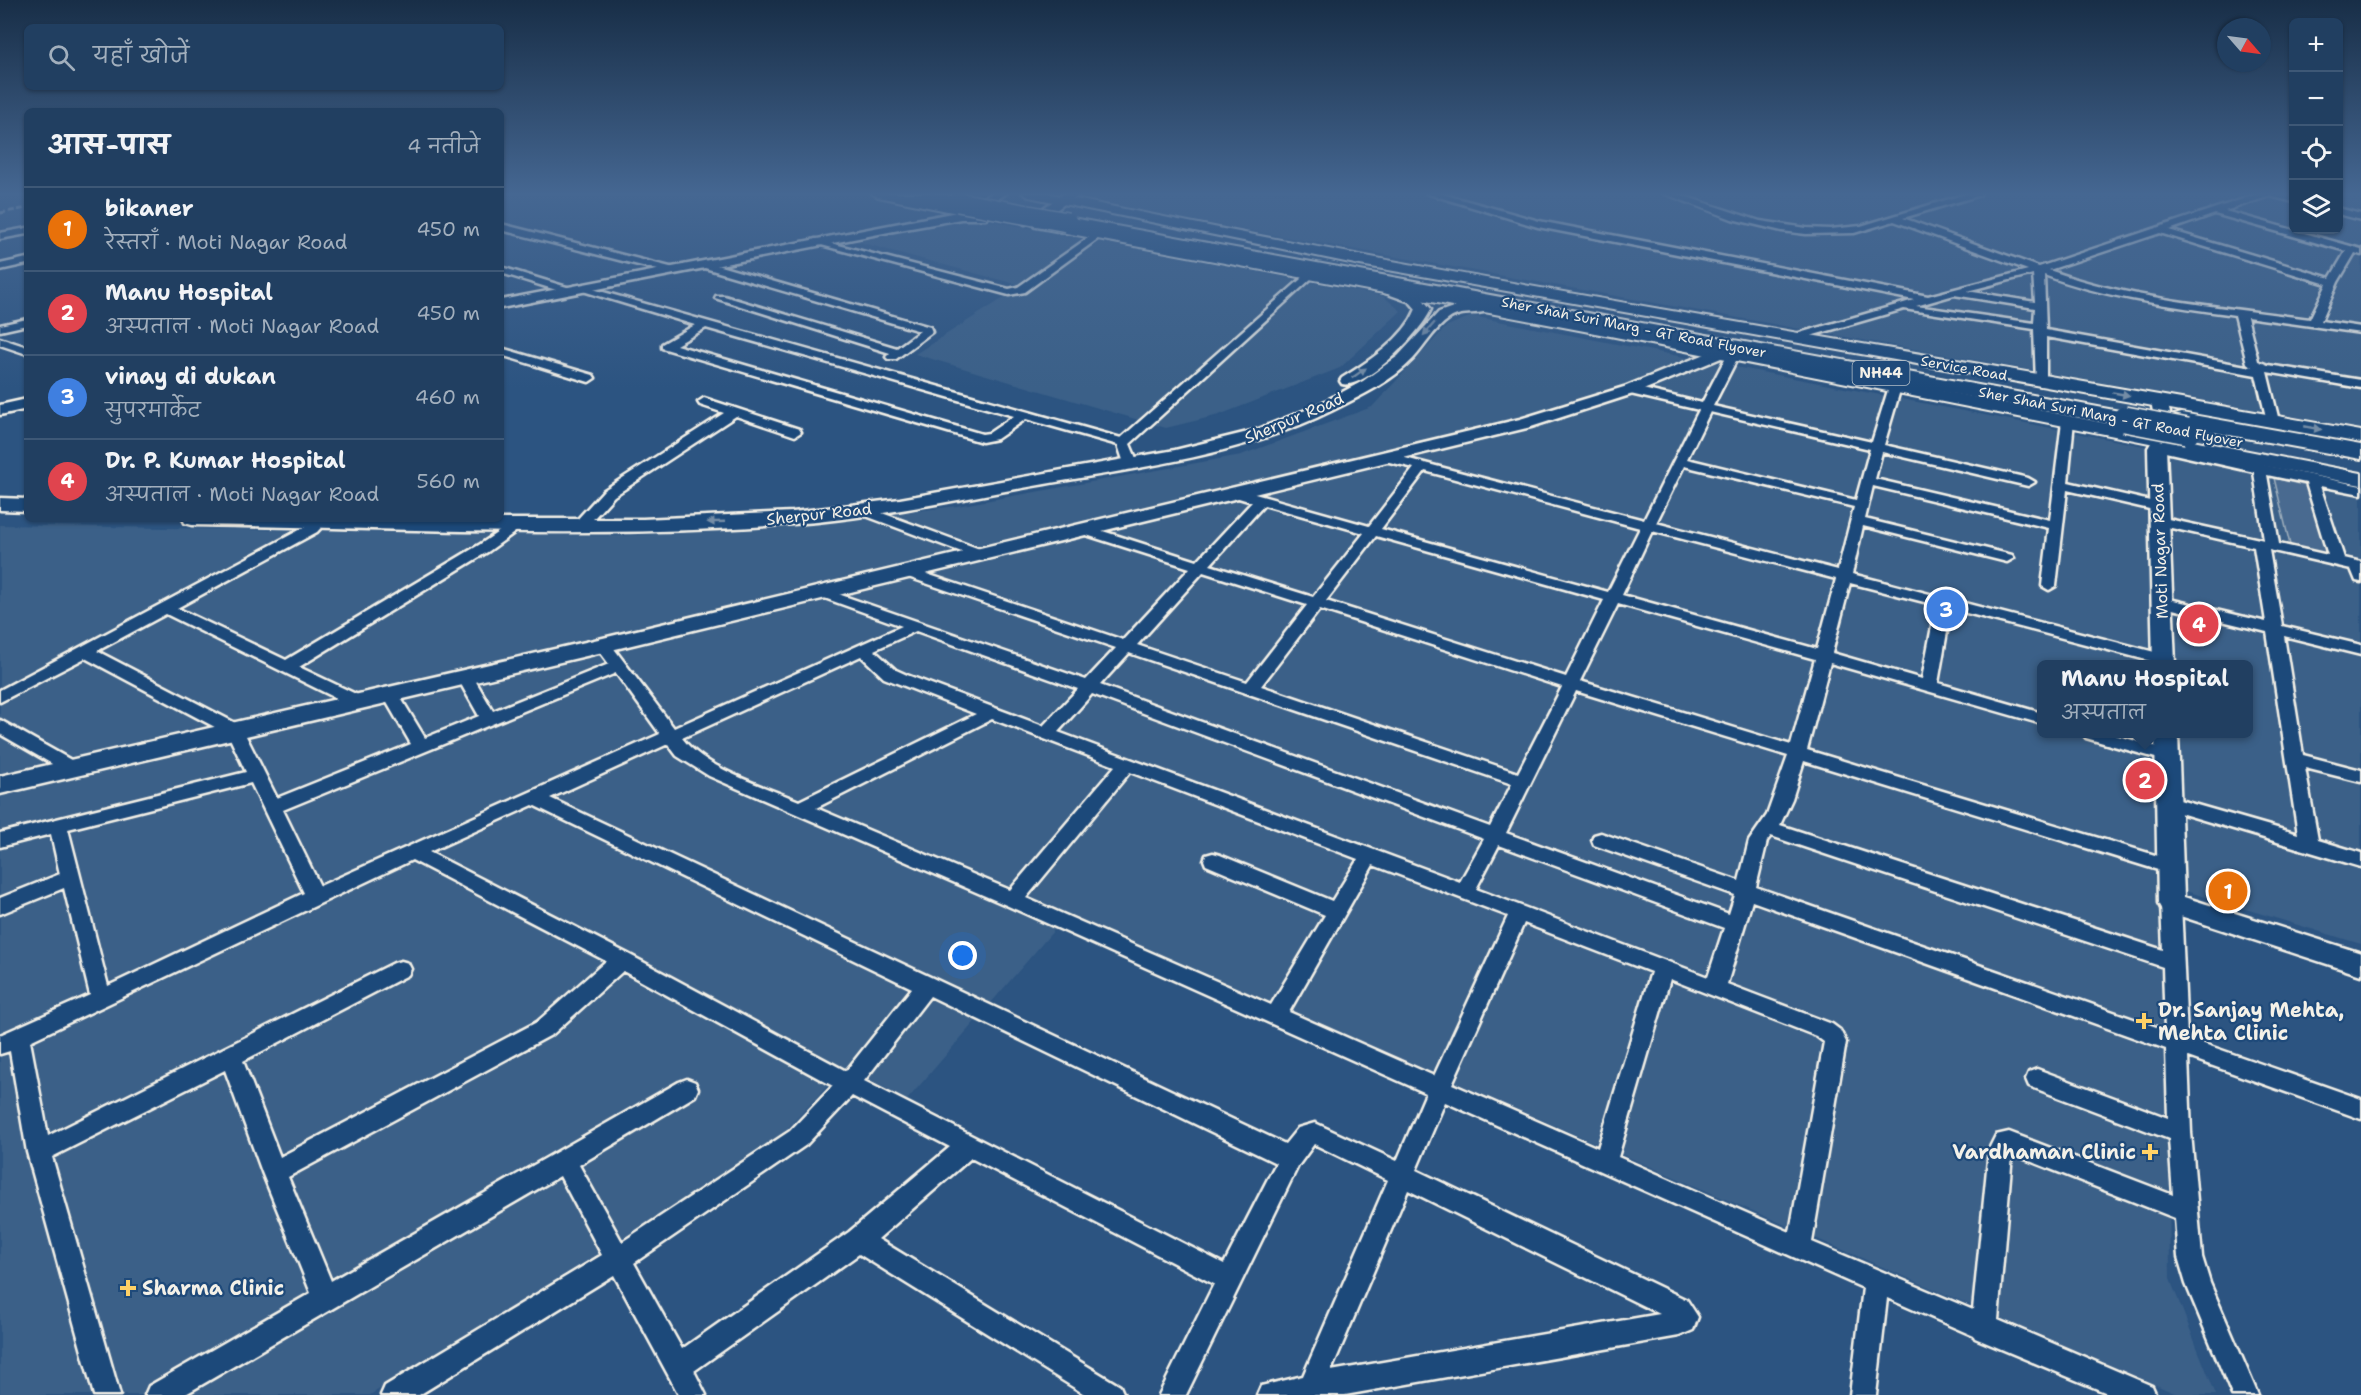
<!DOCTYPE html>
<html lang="hi">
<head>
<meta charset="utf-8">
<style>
  :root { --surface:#213f61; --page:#2d4a6a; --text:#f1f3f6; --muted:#a2afbd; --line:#3e5876; --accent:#bca0f2 }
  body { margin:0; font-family:"Shantell Sans","Playpen Sans Deva",sans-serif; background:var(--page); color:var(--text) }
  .controls { position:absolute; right:18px; top:18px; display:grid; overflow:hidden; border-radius:9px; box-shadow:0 2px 4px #0004 }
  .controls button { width:54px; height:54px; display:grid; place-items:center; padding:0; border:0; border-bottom:2px solid var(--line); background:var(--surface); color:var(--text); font:30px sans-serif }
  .compass { position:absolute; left:2217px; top:18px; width:54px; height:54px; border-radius:50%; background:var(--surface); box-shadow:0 2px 4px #0004; rotate:118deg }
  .you { position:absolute; left:963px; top:956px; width:21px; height:21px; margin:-15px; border:4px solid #fff; border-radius:50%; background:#1a73e8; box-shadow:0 0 0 9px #1a73e833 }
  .badge { display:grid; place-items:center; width:39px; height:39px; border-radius:50%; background:var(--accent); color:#fff; font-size:20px; font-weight:700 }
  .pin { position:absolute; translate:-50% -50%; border:3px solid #fff; box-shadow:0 2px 6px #0006 }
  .popup { position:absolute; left:2037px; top:660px; width:216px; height:78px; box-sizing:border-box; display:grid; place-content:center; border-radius:9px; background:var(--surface); filter:drop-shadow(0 2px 4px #0005); font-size:20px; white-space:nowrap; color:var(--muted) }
  .popup b { font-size:22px; color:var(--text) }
  .popup::after { content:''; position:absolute; left:50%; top:100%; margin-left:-12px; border:12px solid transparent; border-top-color:var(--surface) }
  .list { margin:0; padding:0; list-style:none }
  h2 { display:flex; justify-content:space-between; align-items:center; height:78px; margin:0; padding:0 24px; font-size:26px }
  h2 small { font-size:20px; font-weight:400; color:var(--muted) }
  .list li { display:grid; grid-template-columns:39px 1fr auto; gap:18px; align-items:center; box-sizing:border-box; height:84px; padding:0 24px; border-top:2px solid var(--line) }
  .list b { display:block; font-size:22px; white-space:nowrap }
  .list p { margin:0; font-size:20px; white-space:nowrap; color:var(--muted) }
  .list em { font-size:20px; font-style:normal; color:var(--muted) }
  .icon { flex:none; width:33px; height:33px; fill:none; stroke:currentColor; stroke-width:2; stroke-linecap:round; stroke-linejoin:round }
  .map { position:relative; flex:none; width:2361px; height:1395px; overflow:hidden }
  .search { position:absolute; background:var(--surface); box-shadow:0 2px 4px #0004; left:24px; top:24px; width:480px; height:66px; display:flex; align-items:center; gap:15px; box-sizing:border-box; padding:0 21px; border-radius:9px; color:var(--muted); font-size:22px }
  .panel { position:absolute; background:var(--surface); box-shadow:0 2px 4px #0004; left:24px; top:108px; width:480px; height:414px; border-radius:9px }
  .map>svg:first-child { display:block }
</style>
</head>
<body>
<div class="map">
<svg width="2361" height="1395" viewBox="0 0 2361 1395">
  <rect width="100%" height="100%" fill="#2c5481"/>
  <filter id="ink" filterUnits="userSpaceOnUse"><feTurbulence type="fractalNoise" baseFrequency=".0167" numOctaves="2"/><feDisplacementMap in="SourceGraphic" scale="12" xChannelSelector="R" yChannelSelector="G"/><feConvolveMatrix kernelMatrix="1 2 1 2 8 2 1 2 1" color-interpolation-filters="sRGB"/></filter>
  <g filter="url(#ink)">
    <!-- built -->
    <path fill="#3b6088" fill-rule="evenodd" d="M1127,193H2293L2294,230H2338L2339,193H2361V429L1073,199Z
      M976,218L1383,296L1401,311L1340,368L1219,415L1166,428L915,354L1023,286L851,240Z
      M1472,316L2361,488V944L2166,885L2170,1279L2216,1395H2179L1067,915L907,1100L845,1067L770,1147L370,1395H0V525L620,536L780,527L957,506L1241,455L1372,407L1447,326ZM2042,664H2248V734H2042Z"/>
    <!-- green -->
    <path fill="#496b90" stroke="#9eaebc" stroke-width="1.5" d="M2274,478L2316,488L2341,559L2291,549Z"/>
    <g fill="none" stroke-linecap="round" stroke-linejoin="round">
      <defs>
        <path id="street" d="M1426,193H1439L1539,221L1928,296L2028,270L1894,221L1854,233L1806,234L1782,231L1732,219L1663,193H1675L1760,221L1806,228L1830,229L1861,226L1969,193H1981L1980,195L1903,218L2039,267L2261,193H2279L2294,196V202L2270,196L2225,211L2361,249V255L2355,253L2338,282L2321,321L2361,327V333L2247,317L2258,361L2268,365L2361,380V388L2267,372L2279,421L2273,425L2267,421L2256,375L2046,337V380L2040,384L2036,383L2034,329L1904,309L1793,341L1787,338L1789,336L1914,300L1538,227ZM2215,214L2346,251L2330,278L2169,230ZM2160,233L2327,284L2310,319C2223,307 2132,300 2049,270ZM2033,274L2035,302L1967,291ZM2044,275C2106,298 2170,306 2235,315L2247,363L2252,367L2046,330ZM1954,295L2035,308L2034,323L1916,306Z
          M2338,208L2361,214V220L2338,214Z
          M501,224L674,268L675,270L670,273L501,230Z
          M27,228V234L0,239V233Z
          M1095,233L1103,235L1025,292L1009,295L810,242L815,239L1009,289L1018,287Z
          M27,258V264L0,270V264Z
          M698,262H706L930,327L932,332L896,359H888L886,357L890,353L715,298L716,296H724L897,348L920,331L698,266Z
          M501,267L570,288L571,290L566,293L501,273Z
          M1309,272L1313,273V277L1130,444L1138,463L1131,467L1124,463L1118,445L1026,419L997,439L982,442L662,348V344L695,325L573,288L574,286H582L1121,438ZM706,328L1014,416L989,433L982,434L676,345Z
          M27,319V325L0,331V325Z
          M0,338L27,347V354L0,345Z
          M501,348L593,375L595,378L589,382L501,355Z
          M1733,352L1739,355L1713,406L1872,442L1889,387L1895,383L1901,387L1884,445L2028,478L2035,482L2028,486L1882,452L1875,479L2050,520L2062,421L2068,417L2074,421L2068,482L2163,504L2165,507L2158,511L2067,490L2056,586L2049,590L2042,586L2049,528L1873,486L1865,519L2012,555L2014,558L2007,562L1863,526L1852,574L2170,656L2172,660L2170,664H2162L1951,609L1938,683L2042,713V724L1830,663L1807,750L2178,862L2180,867L2178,872L2171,874L1804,761L1792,799L1780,825L2163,950L2161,903L2164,898L2171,895L2178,898L2181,903L2187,1038L2361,1099V1119L2188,1057L2191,1133L2202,1257L2210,1283L2258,1395H2232L2186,1284L2178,1257L2175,1218L2012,1154L1998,1320L2152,1386L2156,1395H2112L1975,1338L1974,1336L1887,1298L1876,1395H1850L1863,1288L1445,1102L1416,1170L1687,1300L1698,1317L1693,1330L1679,1336L1345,1395H1257L1261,1386L1303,1376L1388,1180L1314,1144L1298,1166L1186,1395H1159L1214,1284L971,1158L878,1239L1120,1386L1124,1395H1086L859,1254L694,1371L706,1395H679L614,1275L419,1395H381L385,1386L602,1255L560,1176L184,1395H145L149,1386L311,1293L262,1172L225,1070L52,1157L120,1395H94L27,1152L10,1051L0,1054V1035L90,995L64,888L0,914V898L60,874L51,834L0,847V833L246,772L228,734L85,658L0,702V690L307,526L314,519H329L317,532L177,608L286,660L479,545L513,522H523L525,525L489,551L299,667L362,697L364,701L362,705H350L166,614L97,651L241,726L277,798L411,744L382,694L384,690H396L425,738L479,716L457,677L459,673H471L493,711L609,664L595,645L603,640L609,642L674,728L902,626L816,595L814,592L816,589L821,588L1086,680L1116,648L902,575L900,572L902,569H912L1123,640L1190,568L1080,533L1078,530L1080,527H1090L1197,561L1252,502L1232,496L1230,493L1232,490L1237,489L1369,526L1414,468L1381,460L1379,457L1381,454L1386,453L1644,520L1699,410L1626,393L1624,390L1630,386L1702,403L1727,355ZM1710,412L1870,449L1856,500L1687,459ZM1684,466L1854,507L1838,570L1656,523ZM1425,471L1640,528L1608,592L1381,529ZM1264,505L1364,533L1313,597L1210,565ZM1652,531L1836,579L1817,649L1622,595ZM1376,536L1604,600L1566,677L1326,601ZM1203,572L1307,605L1247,682L1137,645ZM1850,583L1936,605L1922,679L1832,653ZM1618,604L1815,659L1791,745L1580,681ZM1320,609L1562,687L1518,773L1261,686ZM916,631L1078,689L1043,726L907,675L896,670L874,650ZM1129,653L1512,784L1490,827L1100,685ZM861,656L884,678L976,714L799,801C763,786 705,769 682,738ZM616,673L660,734L320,886L283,810ZM1576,691L1788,756L1767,815L1749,841L1739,881L1601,833L1594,835L1592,840L1594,845L1735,895L1729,914L1506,833ZM1092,694L1484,839L1460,882L1058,732ZM992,719L1115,766L1010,890L816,808ZM668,744L677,756L709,776L1006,905L1426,1093L1397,1161L1315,1123L1298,1128L1285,1144L550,798ZM1130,772L1358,859L1332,901L1220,855L1213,853L1206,855L1204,860L1206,865L1325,915L1271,1005L1026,898ZM251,783L304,893L108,986L68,829ZM533,805L912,988L846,1071L628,954L429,852ZM1771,836L2163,967L2165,1030L1756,887L1767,841ZM1499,845L1724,928L1708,977L1476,889ZM412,860L606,961L537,1022L280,1157L243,1061L408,975L411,969L408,963L401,961L394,963L48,1136L30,1041ZM1373,865L1508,916L1434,1076L1289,1012ZM1752,901L2166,1049L2168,1118L2037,1069L2029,1072L2026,1079L2029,1086L2169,1139L2173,1195L2009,1132L1996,1135L1989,1149L1973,1310L1812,1242L1846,1042L1840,1030L1832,1024L1727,984ZM1524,923L1651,972L1598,1148L1452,1084ZM623,971L833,1086L790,1131L622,1242L579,1165L695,1096L698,1089L695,1082L687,1079L679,1082L331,1281L288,1177L553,1034ZM1670,979L1816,1036L1824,1042L1790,1232L1618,1157ZM930,996L1276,1163L1224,1264L864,1081ZM852,1096L950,1147L849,1232L682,1349L634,1263L806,1145ZM1408,1190L1660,1314L1331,1371Z
          M704,398L799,429L801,432L795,436L736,416L614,496L585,528H575L573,525L575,522L604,490L724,413L700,405L698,402Z
          M2157,442L2361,486V494L2320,486L2344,558L2361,562V582L2356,581L2351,569L2269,550L2282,626L2361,645V655L2284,636L2303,755L2361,770V782L2305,768L2318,840L2361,853V867L2163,808L2160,803L2163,798L2169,797L2298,834L2267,632L2156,605L2153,602L2161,597L2266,622L2254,547L2154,524L2152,521L2159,517L2264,540L2254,472L2152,449L2151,446ZM2267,475L2306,483L2328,555L2279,544Z
          M863,506L985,551L987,554L980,558L975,557L858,513L856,510Z
          M0,720L78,764L81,768L78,772H66L0,734Z
          M2083,734H2111L2172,751L2175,755L2172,759L2166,761L2086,738Z"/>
        <path id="secondary" d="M992,193H1007L976,211L991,212L992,215L986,219H961L894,231L501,308V300L957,212Z
          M1065,193H1084L1067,202L1045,218L1025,224L1018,220L1020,217L1036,213Z
          M1390,286L1420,296L1431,309C1423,330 1366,390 1342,384L1340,381L1342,378C1369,361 1404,339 1416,309L1410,302L1385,293L1383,290L1385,287Z
          M1472,303L1486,304L1493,308C1482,317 1463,309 1449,319C1434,329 1425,346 1413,359C1391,382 1361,396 1333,410C1243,455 1142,467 1045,484C969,497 893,514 817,522C609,541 400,528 192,525L185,523L183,519H643L793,512L900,499L1175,450L1256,430L1318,405L1363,381L1398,356L1439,312L1456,306Z
          M1720,348L1728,353L1726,356L1636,393L1531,427L603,652L0,794V776L603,638L1520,419L1624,387Z
          M2159,396L2167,401L2175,433L2166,448L2175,664H2153L2148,448L2157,433L2151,401Z
          M27,399V409L0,415V405Z
          M0,498L27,499V511L0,510Z
          M2155,734H2178L2184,897L2361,953V975L2162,910L2158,903Z"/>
        <path id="primary" d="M871,193H897L982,210L989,214L982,218L878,197Z
          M1022,193H1047C1483,285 1923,351 2361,431V443L1360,265L1029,197Z
          M1039,220L1600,324L2361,473V485L1600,334L1034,227L1032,224Z"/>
        <path id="highway" d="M898,193H932L964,198L966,202L964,206L958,207L906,198Z
          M1067,217L2125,412L2133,414L2136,419L2133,424L2125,426L1061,226L1058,222L1061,218Z
          M2182,413L2361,445V459L2174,425L2171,420L2174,415Z"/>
      </defs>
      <!-- street casing -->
      <use href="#street" stroke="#f4f1e8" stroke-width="5"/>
      <!-- secondary casing -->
      <use href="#secondary" stroke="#f4f1e8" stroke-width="5"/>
      <!-- primary casing -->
      <use href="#primary" stroke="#f4f1e8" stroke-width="4"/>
      <!-- highway casing -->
      <use href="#highway" stroke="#f4f1e8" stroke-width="4"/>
      <!-- street -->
      <use href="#street" fill="#1f4a7a" fill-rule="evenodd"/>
      <!-- secondary -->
      <use href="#secondary" fill="#1f4a7a" fill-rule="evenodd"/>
      <!-- primary -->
      <use href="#primary" fill="#1f4a7a" fill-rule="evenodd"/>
      <!-- highway -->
      <use href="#highway" fill="#1f4a7a" fill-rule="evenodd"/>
      <!-- rail -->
      <path stroke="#f4f1e8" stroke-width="3" stroke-dasharray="6 3" stroke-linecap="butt" d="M0,213L27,208"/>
      <defs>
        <path id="highway-bridge-far1" d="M958,202L1067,222"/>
        <path id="highway-bridge" d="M2125,419L2187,431"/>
      </defs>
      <!-- highway-bridge-far1 casing -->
      <use href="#highway-bridge-far1" stroke="#f4f1e8" stroke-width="22" stroke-linecap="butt"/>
      <!-- highway-bridge casing -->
      <use href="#highway-bridge" stroke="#f4f1e8" stroke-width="28" stroke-linecap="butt"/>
      <!-- highway-bridge-far1 -->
      <use href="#highway-bridge-far1" stroke="#1f4a7a" stroke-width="19"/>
      <!-- highway-bridge -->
      <use href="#highway-bridge" stroke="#1f4a7a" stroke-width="25"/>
    </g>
    <!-- one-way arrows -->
    <defs><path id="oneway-solid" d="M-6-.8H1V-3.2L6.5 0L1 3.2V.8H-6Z" transform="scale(1.5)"/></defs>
    <g fill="#748da6">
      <use href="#oneway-solid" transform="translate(1429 329) rotate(131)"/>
      <use href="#oneway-solid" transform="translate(1359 373) rotate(-35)"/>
      <use href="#oneway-solid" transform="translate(2121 394) rotate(10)"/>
      <use href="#oneway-solid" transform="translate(2313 428) rotate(11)"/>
      <use href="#oneway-solid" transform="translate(716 522) rotate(178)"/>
    </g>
  </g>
  <!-- sky -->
  <linearGradient id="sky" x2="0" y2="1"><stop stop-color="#182e47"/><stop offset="0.5" stop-color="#456792"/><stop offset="1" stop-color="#456792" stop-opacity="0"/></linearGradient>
  <rect width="2361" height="388" fill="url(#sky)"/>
  <!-- markers -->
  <g fill="#ffd166" stroke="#1f4a7a" stroke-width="2">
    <path d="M2141 1012h6v6h6v6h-6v6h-6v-6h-6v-6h6z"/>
    <path d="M2147 1143h6v6h6v6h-6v6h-6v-6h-6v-6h6z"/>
    <path d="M125 1279h6v6h6v6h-6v6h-6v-6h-6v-6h6z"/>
  </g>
  <g text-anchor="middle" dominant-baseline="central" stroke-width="4.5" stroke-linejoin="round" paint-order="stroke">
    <!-- far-street labels -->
    <g font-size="14" fill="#f4f1e8" stroke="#1f4a7a">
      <text transform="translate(1634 327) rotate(11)">Sher Shah Suri Marg - GT Road Flyover</text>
      <text transform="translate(1964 368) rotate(10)">Service Road</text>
      <text transform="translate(2111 417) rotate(11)">Sher Shah Suri Marg - GT Road Flyover</text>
    </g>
    <!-- shield labels -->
    <rect fill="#1f4a7a" stroke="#b4bfc7" stroke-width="1.5" x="1852.5" y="361" width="57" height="24" rx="4.5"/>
    <g font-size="15" font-weight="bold" fill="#f4f1e8">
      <text x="1881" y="373">NH44</text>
    </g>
    <!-- street labels -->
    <g font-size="16" fill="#f4f1e8" stroke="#1f4a7a">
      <text transform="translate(1294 418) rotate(-23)">Sherpur Road</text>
      <text transform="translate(819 514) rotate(-6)">Sherpur Road</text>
      <text transform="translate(2160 551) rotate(-92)">Moti Nagar Road</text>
    </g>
    <!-- near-poi labels -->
    <g font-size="20" font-weight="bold" fill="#f4f1e8" stroke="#1f4a7a" text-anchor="start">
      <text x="2158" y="1010">Dr. Sanjay Mehta,<tspan x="2158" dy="23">Mehta Clinic</tspan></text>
      <text x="2136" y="1152" text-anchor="end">Vardhaman Clinic</text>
      <text x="142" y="1288">Sharma Clinic</text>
    </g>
  </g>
</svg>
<div class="controls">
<button>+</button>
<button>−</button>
<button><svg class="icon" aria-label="locate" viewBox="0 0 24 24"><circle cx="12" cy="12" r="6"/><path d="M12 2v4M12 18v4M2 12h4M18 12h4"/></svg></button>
<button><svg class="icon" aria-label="layers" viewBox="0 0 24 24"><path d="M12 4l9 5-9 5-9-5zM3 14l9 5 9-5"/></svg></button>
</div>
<svg class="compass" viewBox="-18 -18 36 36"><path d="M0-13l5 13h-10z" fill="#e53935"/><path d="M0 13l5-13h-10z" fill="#a2afbd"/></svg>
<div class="you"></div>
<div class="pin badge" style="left:2228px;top:891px;background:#e8710a">1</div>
<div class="pin badge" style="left:2145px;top:780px;background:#e0444e">2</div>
<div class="popup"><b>Manu Hospital</b>अस्पताल</div>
<div class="pin badge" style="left:1946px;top:609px;background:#3f7fe0">3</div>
<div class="pin badge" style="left:2199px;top:624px;background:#e0444e">4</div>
<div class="search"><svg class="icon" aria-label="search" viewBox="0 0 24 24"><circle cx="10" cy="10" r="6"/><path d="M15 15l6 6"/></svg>यहाँ खोजें</div>
<section class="panel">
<h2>आस-पास<small>4 नतीजे</small></h2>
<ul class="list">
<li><span class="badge" style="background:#e8710a">1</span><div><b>bikaner</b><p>रेस्तराँ · Moti Nagar Road</p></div><em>450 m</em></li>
<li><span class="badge" style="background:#e0444e">2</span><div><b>Manu Hospital</b><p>अस्पताल · Moti Nagar Road</p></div><em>450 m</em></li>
<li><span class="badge" style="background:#3f7fe0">3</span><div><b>vinay di dukan</b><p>सुपरमार्केट</p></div><em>460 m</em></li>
<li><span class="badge" style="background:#e0444e">4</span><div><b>Dr. P. Kumar Hospital</b><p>अस्पताल · Moti Nagar Road</p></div><em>560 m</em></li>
</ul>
</section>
</div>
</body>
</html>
